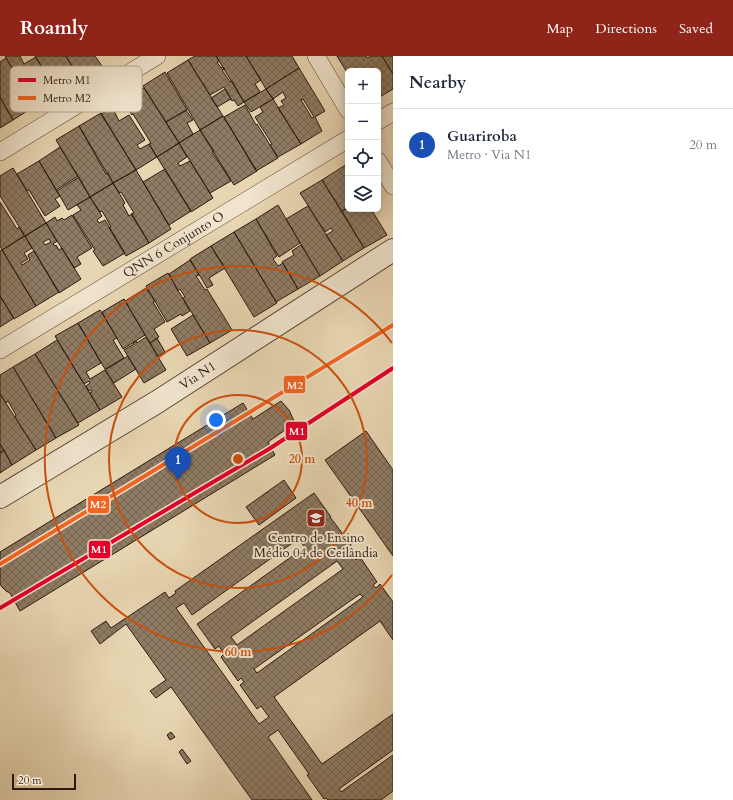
<!DOCTYPE html>
<html lang="en">
<head>
<meta charset="utf-8">
<style>
  :root { --surface:#fff; --page:#f6f6f7; --text:#1f2937; --muted:#747a83; --line:#e0e1e3; --accent:#8f2418 }
  body { margin:0; font-family:Cardo,serif; background:var(--page); color:var(--text) }
  .controls { position:absolute; right:12px; top:12px; display:grid; overflow:hidden; border-radius:6px; box-shadow:0 2px 10px #0003 }
  .controls button { width:36px; height:36px; display:grid; place-items:center; padding:0; border:0; border-bottom:1px solid var(--line); background:var(--surface); color:var(--text); font:20px sans-serif }
  .scale { position:absolute; left:12px; bottom:10px; width:64px; box-sizing:border-box; padding-left:4px; border:2px solid #2d190f; border-top:0; font-size:11px; line-height:14px; white-space:nowrap; color:#2d190f; -webkit-text-stroke:3px #f0e4cd; paint-order:stroke }
  .you { position:absolute; left:216px; top:364px; width:14px; height:14px; margin:-10px; border:3px solid #fff; border-radius:50%; background:#1a73e8; box-shadow:0 0 0 6px #1a73e833 }
  .badge { display:grid; place-items:center; width:26px; height:26px; border-radius:50%; background:var(--accent); color:#fff; font-size:13px; font-weight:700 }
  .pin { position:absolute; translate:-50% -33px; filter:drop-shadow(0 1px 2px #0008) }
  .pin::after { content:''; position:absolute; top:21px; width:14px; height:12px; background:inherit; clip-path:polygon(0 0,100% 0,50% 100%) }
  .list { margin:0; padding:0; list-style:none }
  h2 { display:flex; justify-content:space-between; align-items:center; height:52px; margin:0; padding:0 16px; font-size:17px }
  h2 small { font-size:13px; font-weight:400; color:var(--muted) }
  .list li { display:grid; grid-template-columns:26px 1fr auto; gap:12px; align-items:center; box-sizing:border-box; height:72px; padding:0 16px; border-top:1px solid var(--line) }
  .list b { display:block; font-size:15px; white-space:nowrap }
  .list p { margin:0; font-size:13px; white-space:nowrap; color:var(--muted) }
  .list em { font-size:13px; font-style:normal; color:var(--muted) }
  .icon { flex:none; width:22px; height:22px; fill:none; stroke:currentColor; stroke-width:2; stroke-linecap:round; stroke-linejoin:round }
  .map { position:relative; flex:none; width:393px; height:744px; overflow:hidden }
  header { display:flex; align-items:center; gap:24px; box-sizing:border-box; height:56px; padding:0 20px; background:var(--accent); color:#fff }
  header strong { font-size:19px }
  nav { display:flex; gap:22px; margin-inline-start:auto; font-size:14px }
  main { display:flex }
  aside { flex:1; background:var(--surface) }
  .map>svg:first-child { display:block }
</style>
</head>
<body>
<header>
<strong>Roamly</strong>
<nav><a>Map</a><a>Directions</a><a>Saved</a></nav>
</header>
<main>
<div class="map">
<svg width="393" height="744" viewBox="0 0 393 744">
  <defs>
    <pattern id="building-cross-hatch" width="8" height="8" patternUnits="userSpaceOnUse"><rect width="8" height="8" fill="#8e7b64"/><path d="M0 0l8 8M0 8l8-8" fill="none" stroke="#746451"/></pattern>
  </defs>
  <rect width="100%" height="100%" fill="#e8d6b2"/>
  <filter id="stains"><feTurbulence type="fractalNoise" baseFrequency=".005" numOctaves="4"/><feColorMatrix values="0 0 0 0 .2 0 0 0 0 .09 0 0 0 0 .02 0 0 0 .5 -.17"/></filter>
  <radialGradient id="worn" r=".72"><stop offset=".6" stop-color="#630" stop-opacity="0"/><stop offset="1" stop-color="#630" stop-opacity=".3"/></radialGradient>
  <!-- building -->
  <path fill="url(#building-cross-hatch)" stroke="#2d190f" fill-rule="evenodd" d="M5,0H20L24,8L36,1L58,37L35,50Z
    M35,0H66L79,22L57,36Z
    M66,0H95L102,10L80,24Z
    M195,0H216L219,5L217,6L221,12L223,11L225,13L222,14L230,26L232,25L244,46L238,50L234,44L232,45L224,31L210,39L188,4Z
    M216,0H246L261,24L255,28L260,36L244,46Z
    M246,0H292L299,12L266,33Z
    M337,0H366L367,2L371,0H382L393,18V33L378,42V15H348V18Z
    M382,0H393V18L391,15Z
    M6,2L35,50L13,64L0,41V6Z
    M188,4L223,60L200,74L167,17Z
    M299,12L325,55L315,61L322,75L301,88L278,52L284,49L281,45L286,42L283,36L273,43L266,33ZM303,43L314,61L312,62L301,44Z
    M165,16L187,54L166,66L143,30Z
    M144,32L179,87L157,101L149,88L151,87L133,58L132,59L123,45Z
    M225,33L231,43L217,51L211,42Z
    M266,33L273,43L251,56L244,46Z
    M0,41L13,64L0,72Z
    M273,43L301,88L278,101L270,89L272,88L255,61L263,56L260,51Z
    M245,49L256,69L257,68L278,102L256,115L224,61Z
    M112,51L119,65L129,59L145,84L137,89L140,93L149,88L157,101L136,114L101,58Z
    M186,54L193,64L187,67L193,78L179,87L166,66Z
    M101,57L136,114L113,127L79,70Z
    M223,60L257,115L234,129L200,74Z
    M79,70L106,118L108,117L113,127L90,141L56,84Z
    M200,74L214,95L212,96L231,125L210,137L179,87Z
    M179,87L187,101L178,107L180,110L190,105L213,142L191,156L157,101Z
    M60,91L78,120L56,134L39,105Z
    M39,105L60,140L55,143L60,150L45,160L29,134L27,135L17,118Z
    M347,108L348,152L342,155L322,124Z
    M13,112L46,167L25,180L0,140V120Z
    M165,113L191,155L169,169L143,126Z
    M136,114L171,173L149,187L131,158L134,157L126,144L121,136L119,137L113,127Z
    M79,121L90,141L68,154L57,135Z
    M322,124L364,192L343,205L326,179L333,175L331,172L325,176L300,137Z
    M113,127L125,147L123,149L129,160L132,158L149,187L126,200L109,172L111,171L105,160L102,155L100,156L90,141Z
    M90,141L102,160L97,164L99,167L105,164L125,197L103,210L93,195L95,194L73,159L81,154L77,149Z
    M0,146L17,173L19,171L24,180L2,194L0,190Z
    M278,149L300,187L279,201L256,163Z
    M308,150L343,205L320,220L286,163Z
    M348,152V153H371L387,179L364,192L342,155Z
    M72,159L92,192L77,201L81,208L74,212L46,167L55,161L57,165L62,162L64,164Z
    M256,163L277,200L273,203L278,210L283,207L298,233L276,246L234,176Z
    M46,167L57,185L53,188L55,190L56,189L59,194L62,192L81,223L59,237L25,180ZM49,183L51,186L45,189L43,186Z
    M234,176L277,247L254,261L211,190Z
    M25,180L32,192L24,197L28,203L21,207L22,209L30,204L28,199L34,195L59,236L36,250L2,194Z
    M301,189L320,220L298,233L282,206L294,199L292,195Z
    M211,190L225,212L209,222L213,229L207,232L190,203Z
    M2,194L36,250L14,263L0,240V195Z
    M190,204L199,219L196,220L205,234L207,233L232,274L210,287L183,242L185,241L180,233L178,235L169,218Z
    M168,217L190,255L182,260L181,258L167,266L146,230Z
    M146,232L155,245L153,246L165,266L154,273L159,281L150,287L125,245Z
    M0,240L14,262L0,271Z
    M124,243L145,279L123,293L102,256Z
    M100,254L117,282L113,284L124,302L105,313L78,267Z
    M193,259L210,287L187,300L171,273Z
    M78,267L101,307L86,316L90,323L105,314L122,341L100,354L90,337L92,336L91,334L89,335L86,330L90,327L89,325L84,328L55,280Z
    M146,281L166,314L144,327L124,294L134,288L133,287L136,285L137,287Z
    M157,282L165,296L158,300L150,287Z
    M57,284L100,354L78,367L35,298Z
    M35,298L79,369L56,382L13,311Z
    M128,300L136,313L114,327L105,314Z
    M13,311L56,382L36,394L15,361L16,359L8,345L6,347L0,338V319Z
    M0,338L36,394L12,409L0,388Z
    M281,345L289,354L295,367L268,386L275,399L20,555L10,537L6,535L2,531L0,528V496L243,347L253,363Z
    M366,375L393,414V500L325,404Z
    M0,388L4,394L0,397Z
    M4,394L12,409L0,417V397Z
    M284,424L296,442L259,469L246,451Z
    M314,437L331,461H330L354,493L350,496L356,504L360,501L377,526L373,529L376,532L380,528L393,546V584L380,565L274,641L322,708L393,658V694L339,733L341,736L393,699V735L381,744H328L326,742L324,743L307,719L309,718L278,674L268,681L312,744H252L171,631L156,642L150,635L166,624L126,568L100,588L91,575L106,565L111,572L165,536L169,542L176,537L175,535ZM298,483L305,491L197,568L215,593L219,590L224,598L221,601L238,625L241,622L244,626L240,629L257,653L261,650L269,661L259,668L176,552L184,547L192,559ZM337,505L343,513L237,589L231,581ZM360,538L363,541L257,617L254,613Z
    M171,676L175,681L170,684L167,679Z
    M182,693L191,705L187,708L179,696Z"/>
  <g fill="none" stroke-linecap="round" stroke-linejoin="round">
    <defs>
      <g id="minor">
        <path d="M316,0L348,54"/>
        <path d="M378,65L393,56"/>
        <path d="M0,96L157,0"/>
        <path d="M378,105L393,130"/>
        <path id="s1" d="M0,294L348,83"/>
      </g>
      <g id="tertiary">
        <path id="s2" d="M0,441L157,346L393,194"/>
      </g>
    </defs>
    <!-- minor casing -->
    <use href="#minor" stroke="#5c4838" stroke-width="18"/>
    <!-- tertiary casing -->
    <use href="#tertiary" stroke="#5c4838" stroke-width="24"/>
    <!-- minor -->
    <use href="#minor" stroke="#f0e4cd" stroke-width="17"/>
    <!-- tertiary -->
    <use href="#tertiary" stroke="#f0e4cd" stroke-width="22"/>
    <defs>
      <path id="metro-1" d="M0,552L269,393L393,312"/>
      <path id="metro-2" d="M0,508L393,269"/>
    </defs>
    <!-- metro-1 casing -->
    <use href="#metro-1" stroke="#f0e4cd" stroke-width="7"/>
    <!-- metro-2 casing -->
    <use href="#metro-2" stroke="#f0e4cd" stroke-width="7"/>
    <!-- metro-1 -->
    <use href="#metro-1" stroke="#e4002b" stroke-width="4"/>
    <!-- metro-2 -->
    <use href="#metro-2" stroke="#f26522" stroke-width="4"/>
  </g>
  <!-- distance rings -->
  <g fill="none" stroke="#cc4f0c" stroke-width="2">
    <circle cx="238" cy="403" r="64"/>
    <circle cx="238" cy="403" r="129"/>
    <path d="M392 519A193 193 0 1 1 392 287"/>
  </g>
  <!-- icons -->
  <defs>
    <symbol id="school-square" viewBox="-11 -11 22 22"><rect x="-9" y="-9" width="18" height="18" rx="4" fill="#8f2418" stroke="#f0e4cd"/><path d="M0-5L7-2L0 1L-7-2ZM-4 1L0 2.5L4 1V4Q0 6-4 4Z" fill="#fff"/></symbol>
  </defs>
  <g fill-rule="evenodd">
    <use href="#school-square" x="305" y="451" width="22" height="22"/>
  </g>
  <g text-anchor="middle" dominant-baseline="central" stroke-width="4" stroke-linejoin="round" paint-order="stroke">
    <!-- street labels -->
    <g font-size="13" fill="#2d190f" stroke="#f0e4cd">
      <text stroke="none"><textPath href="#s1" startOffset="203">QNN 6 Conjunto O</textPath></text>
      <text stroke="none"><textPath href="#s2" startOffset="232">Via N1</textPath></text>
    </g>
    <!-- poi labels -->
    <g font-size="13" fill="#2d190f" stroke="#f0e4cd">
      <text x="316" y="482">Centro de Ensino<tspan x="316" dy="15">Médio 04 de Ceilândia</tspan></text>
    </g>
  </g>
  <!-- legend -->
  <rect x="10" y="10" width="132" height="46" rx="6" fill="#f0e4cd" stroke="#b6a794" stroke-width="1"/>
  <rect x="18" y="22" width="18" height="4" fill="#e4002b"/>
  <rect x="18" y="40" width="18" height="4" fill="#f26522"/>
  <g font-size="11" fill="#2d190f">
    <text x="43" y="28">Metro M1</text>
    <text x="43" y="46">Metro M2</text>
  </g>
  <circle cx="238" cy="403" r="6" fill="#cc4f0c" stroke="#f0e4cd" stroke-width="2"/>
  <g font-size="12" text-anchor="middle" font-weight="bold" fill="#cc4f0c" stroke="#f0e4cd" stroke-width="4" stroke-linejoin="round" paint-order="stroke">
    <text x="302" y="407">20 m</text>
    <text x="359" y="451">40 m</text>
    <text x="238" y="600">60 m</text>
  </g>
  <g stroke="#f0e4cd" stroke-width="1.5">
    <rect x="283" y="319" width="23" height="19" rx="4" fill="#f26522"/>
    <rect x="285" y="365" width="23" height="20" rx="4" fill="#e4002b"/>
    <rect x="87" y="439" width="23" height="19" rx="4" fill="#f26522"/>
    <rect x="88" y="484" width="23" height="19" rx="4" fill="#e4002b"/>
  </g>
  <g font-size="11" text-anchor="middle" font-weight="bold" fill="#fff">
    <text x="295" y="333">M2</text>
    <text x="297" y="379">M1</text>
    <text x="98" y="452">M2</text>
    <text x="99" y="497">M1</text>
  </g>
  <rect width="100%" height="100%" filter="url(#stains)"/>
  <rect width="100%" height="100%" fill="url(#worn)"/>
</svg>
<div class="controls">
<button>+</button>
<button>−</button>
<button><svg class="icon" aria-label="locate" viewBox="0 0 24 24"><circle cx="12" cy="12" r="6"/><path d="M12 2v4M12 18v4M2 12h4M18 12h4"/></svg></button>
<button><svg class="icon" aria-label="layers" viewBox="0 0 24 24"><path d="M12 4l9 5-9 5-9-5zM3 14l9 5 9-5"/></svg></button>
</div>
<div class="scale">20 m</div>
<div class="you"></div>
<div class="pin badge" style="left:178px;top:424px;background:#1a4fb4">1</div>
</div>
<aside>
<h2>Nearby<small></small></h2>
<ul class="list">
<li><span class="badge" style="background:#1a4fb4">1</span><div><b>Guariroba</b><p>Metro · Via N1</p></div><em>20 m</em></li>
</ul>
</aside>
</main>
</body>
</html>
